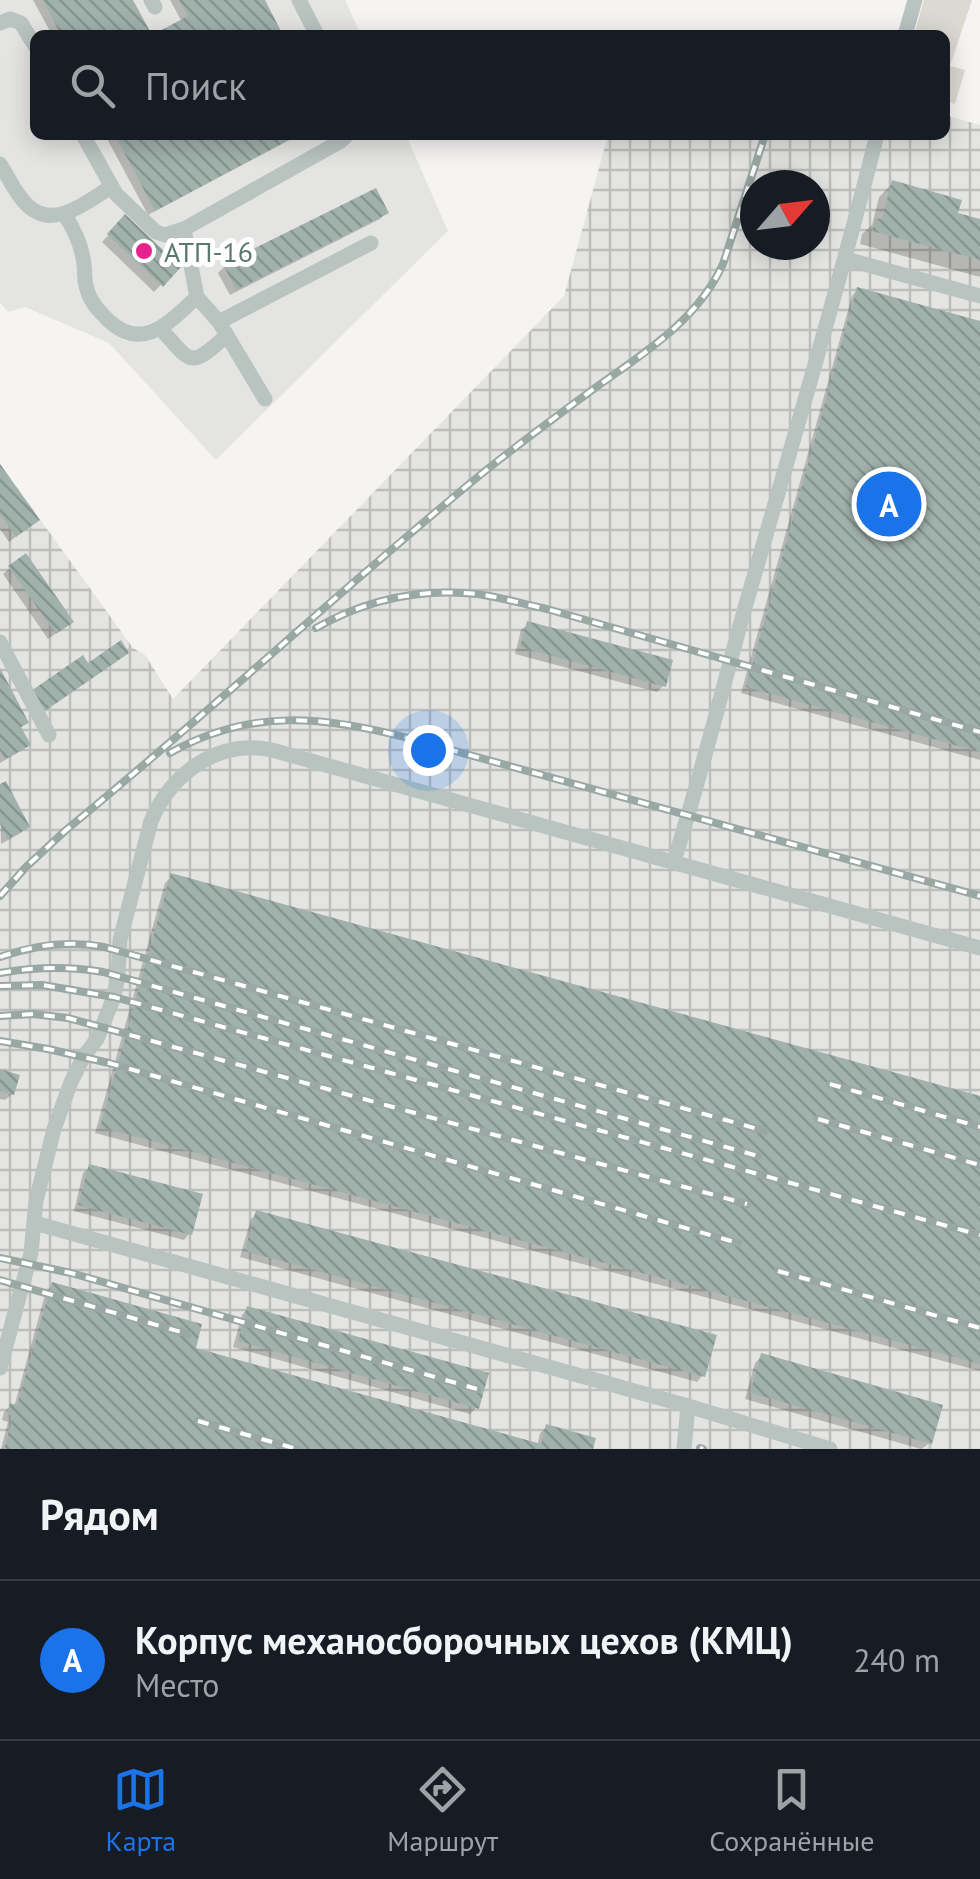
<!DOCTYPE html>
<html lang="ru">
<head>
<meta charset="utf-8">
<style>
  :root { --surface:#171b24; --page:#242831; --text:#f1f3f6; --muted:#9ea1a6; --line:#363941; --accent:#1a73e8 }
  body { margin:0; font-family:"PT Sans",sans-serif; background:var(--page); color:var(--text) }
  .compass { position:absolute; left:740px; top:170px; width:90px; height:90px; border-radius:50%; background:var(--surface); box-shadow:0 5px 25px #0003; rotate:62deg }
  .you { position:absolute; left:428px; top:750px; width:35px; height:35px; margin:-25px; border:8px solid #fff; border-radius:50%; background:#1a73e8; box-shadow:0 0 0 15px #1a73e833 }
  .badge { display:grid; place-items:center; width:65px; height:65px; border-radius:50%; background:var(--accent); color:#fff; font-size:32px; font-weight:700 }
  .pin { position:absolute; translate:-50% -50%; border:5px solid #fff; box-shadow:0 2px 10px #0006 }
  .list { margin:0; padding:0; list-style:none }
  h2 { display:flex; justify-content:space-between; align-items:center; height:130px; margin:0; padding:0 40px; font-size:42px }
  h2 small { font-size:32px; font-weight:400; color:var(--muted) }
  .list li { display:grid; grid-template-columns:65px 1fr auto; gap:30px; align-items:center; box-sizing:border-box; height:160px; padding:0 40px; border-top:2px solid var(--line) }
  .list b { display:block; font-size:38px; white-space:nowrap }
  .list p { margin:0; font-size:32px; white-space:nowrap; color:var(--muted) }
  .list em { font-size:32px; font-style:normal; color:var(--muted) }
  .icon { flex:none; width:55px; height:55px; fill:none; stroke:currentColor; stroke-width:2; stroke-linecap:round; stroke-linejoin:round }
  .map { position:relative; flex:none; width:980px; height:1449px; overflow:hidden }
  .search { position:absolute; background:var(--surface); box-shadow:0 5px 25px #0003; left:30px; right:30px; top:30px; height:110px; display:flex; align-items:center; gap:25px; box-sizing:border-box; padding:0 35px; border-radius:15px; color:var(--muted); font-size:38px }
  .sheet { height:290px; background:var(--surface) }
  nav { display:flex; justify-content:space-around; align-items:center; box-sizing:border-box; height:140px; border-top:2px solid var(--line); background:var(--surface); font-size:28px; color:var(--muted) }
  nav a { display:grid; justify-items:center; gap:5px }
  nav .on { color:var(--accent) }
  .map>svg:first-child { display:block }
</style>
</head>
<body>
<div class="map">
<svg width="980" height="1449" viewBox="0 0 980 1449">
  <defs>
    <pattern id="industrial-grid" width="8" height="8" patternUnits="userSpaceOnUse" patternTransform="scale(2.5)"><rect width="8" height="8" fill="#e4e5e3"/><path d="M0 4h8M4 0v8" fill="none" stroke="#bcbebc"/></pattern>
    <pattern id="building-back-hatch" width="6" height="6" patternUnits="userSpaceOnUse" patternTransform="scale(2.5)"><rect width="6" height="6" fill="#a1b1ab"/><path d="M-1 5l2 2M0 0l6 6M5-1l2 2" fill="none" stroke="#869590"/></pattern>
  </defs>
  <rect width="100%" height="100%" fill="#f6f3f3"/>
  <!-- built -->
  <path fill="#e4e5e3" d="M0,0H345L361,35H35V135H406L448,231L216,460L109,343L25,307L8,312L0,303Z"/>
  <!-- industrial -->
  <path fill="url(#industrial-grid)" fill-rule="evenodd" d="M945,115L980,125V1449H0V464L133,648L145,655L173,699L564,296L608,135H945ZM755,185H815V245H755Z"/>
  <!-- grass -->
  <path fill="#dbdad2" d="M924,0H972L950,66L965,70L955,104L945,101V35H914Z"/>
  <!-- shadow -->
  <path fill="#0003" d="M33,0H131L149,35H52Z
    M170,0H262L281,35H157L182,22Z
    M105,135H299L148,215Z
    M893,183L955,215L980,222V277L860,244L862,234L872,225L879,197Z
    M386,213L380,219L230,295L218,273L225,266Z
    M126,217L178,267L154,292L102,242Z
    M858,289L980,324V760L741,693L852,296Z
    M0,469L30,526L9,542L0,529Z
    M10,568L64,628L48,639L3,574Z
    M528,624L664,685L657,692L515,654L521,630Z
    M0,674L26,723L19,729L28,745L21,751L0,763Z
    M0,787L27,827L21,833L1,844Z
    M172,876L980,1099V1371L95,1133L165,883Z
    M0,1072L12,1094L5,1100L0,1099Z
    M90,1167L190,1233L184,1240L74,1211L83,1173Z
    M257,1213L703,1375L697,1382L240,1257L251,1219Z
    M53,1285L193,1349L537,1446L540,1433L547,1427L590,1449H1L8,1422L2,1420L4,1412L11,1406L14,1407L46,1291Z
    M248,1308L477,1407L470,1414L233,1347L242,1315Z
    M762,1356L930,1443L921,1449L745,1399L755,1363Z"/>
  <!-- building -->
  <path fill="url(#building-back-hatch)" d="M43,0H133L152,35L188,16L179,0H265L283,35H61Z
    M115,135H298L155,211Z
    M892,180L962,200L958,213L980,219V260L872,231L875,218L882,219Z
    M376,188L389,213L236,290L223,264Z
    M125,214L181,267L163,287L107,234Z
    M857,287L980,321V752L746,687Z
    M0,464L40,520L16,537L0,514Z
    M26,553L74,622L56,634L8,566Z
    M527,621L673,660L666,687L520,647Z
    M121,640L129,653L45,711L31,691L83,655L88,663Z
    M0,668L29,723L21,727L31,745L5,759L0,750Z
    M6,781L30,827L8,839L0,824V784Z
    M171,873L980,1096V1364L100,1127Z
    M0,1069L20,1075L14,1095L0,1091Z
    M89,1164L203,1194L192,1235L78,1205Z
    M256,1210L717,1335L705,1377L245,1251Z
    M52,1282L202,1324L196,1348L541,1444L546,1424L596,1438L593,1449H4L13,1416L7,1414L10,1403L17,1405Z
    M247,1306L489,1373L479,1409L238,1341Z
    M761,1353L943,1405L932,1444L750,1393Z"/>
  <g fill="none" stroke-linecap="round" stroke-linejoin="round">
    <!-- minor -->
    <path stroke="#b9c3c0" stroke-width="15" d="M151,0L155,7
      M299,0L317,35
      M0,23L10,19L21,23L35,46
      M905,35L915,0
      M83,135L116,194L156,232L165,235L184,229L341,141L347,135
      M0,164C9,178 18,199 32,209C57,228 89,200 111,187
      M64,214C75,230 82,245 84,265C85,273 84,281 87,289C90,302 100,312 109,321C144,353 171,320 197,297
      M184,229L197,297L219,322L371,243
      M846,259L980,296
      M219,322L265,399
      M161,329C192,364 190,369 227,335
      M0,642L49,735
      M674,861C701,776 722,690 746,604C791,448 837,293 877,135
      M35,1223L688,1406L830,1449
      M0,1368L31,1253L36,1201L54,1129L71,1082L84,1056L97,1039L114,997L118,976L120,940L151,821C172,772 219,739 272,750L980,948
      M684,1449L688,1406"/>
    <defs>
      <path id="rail" d="M316,628C365,600 420,588 477,594C500,597 523,604 547,609L980,732
        M170,753C250,708 323,716 408,738L980,896
        M0,896L26,867L66,830C205,716 336,594 474,480C513,448 554,418 595,388C644,353 697,321 723,264L764,138
        M0,957C34,945 68,940 104,947L765,1131
        M0,973C34,967 69,966 103,972L758,1156
        M0,986L42,985L114,997L980,1235
        M0,1016L33,1014L68,1018L747,1204
        M0,1041L48,1049L109,1063L738,1243
        M830,1084L980,1127
        M818,1119L980,1165
        M0,1258L71,1273L477,1389
        M778,1271L980,1328
        M0,1280L188,1334
        M198,1421L297,1449
        M700,1448L703,1449"/>
    </defs>
    <!-- rail casing -->
    <use href="#rail" stroke="#99a8a4" stroke-width="8"/>
    <!-- rail -->
    <use href="#rail" stroke="#fff" stroke-width="4" stroke-dasharray="11" stroke-linecap="butt"/>
  </g>
  <!-- markers -->
  <circle fill="#e6228e" stroke="#fff" stroke-width="4" cx="144" cy="251" r="10"/>
  <g text-anchor="middle" dominant-baseline="central" stroke-width="10" stroke-linejoin="round" paint-order="stroke">
    <!-- poi labels -->
    <g font-size="28" fill="#5c7870" stroke="#fff" text-anchor="start">
      <text x="164" y="251">АТП-16</text>
    </g>
  </g>
</svg>
<svg class="compass" viewBox="-18 -18 36 36"><path d="M0-13l5 13h-10z" fill="#e53935"/><path d="M0 13l5-13h-10z" fill="#9ea1a6"/></svg>
<div class="you"></div>
<div class="pin badge" style="left:889px;top:504px">A</div>
<div class="search"><svg class="icon" aria-label="search" viewBox="0 0 24 24"><circle cx="10" cy="10" r="6"/><path d="M15 15l6 6"/></svg>Поиск</div>
</div>
<section class="sheet">
<h2>Рядом<small></small></h2>
<ul class="list">
<li><span class="badge">A</span><div><b>Корпус механосборочных цехов (КМЦ)</b><p>Место</p></div><em>240 m</em></li>
</ul>
</section>
<nav>
<a class="on"><svg class="icon" aria-label="map" viewBox="0 0 24 24"><path d="M3 6l6-2 6 2 6-2v14l-6 2-6-2-6 2zM9 4v14M15 6v14"/></svg>Карта</a>
<a><svg class="icon" aria-label="directions" viewBox="0 0 24 24"><path d="M12 3l9 9-9 9-9-9zM9 14v-3h6M13 9l2 2-2 2"/></svg>Маршрут</a>
<a><svg class="icon" aria-label="saved" viewBox="0 0 24 24"><path d="M7 4h10v16l-5-4-5 4z"/></svg>Сохранённые</a>
</nav>
</body>
</html>
